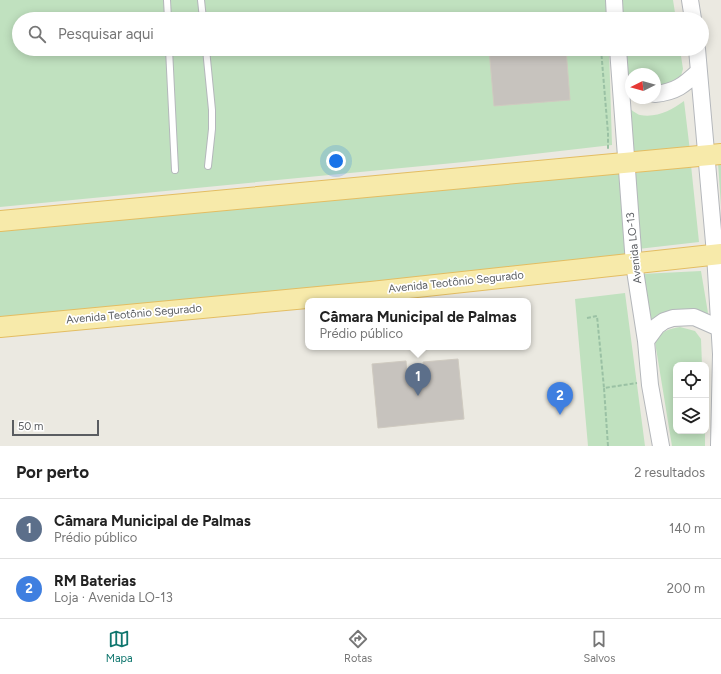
<!DOCTYPE html>
<html lang="pt">
<head>
<meta charset="utf-8">
<style>
  :root { --surface:#fff; --page:#f6f6f6; --text:#222; --muted:#767676; --line:#e0e0e0; --accent:#0f766e }
  body { margin:0; font-family:Figtree,sans-serif; background:var(--page); color:var(--text) }
  .controls { position:absolute; right:12px; bottom:12px; display:grid; overflow:hidden; border-radius:8px; box-shadow:0 2px 10px #0003 }
  .controls button { width:36px; height:36px; display:grid; place-items:center; padding:0; border:0; border-bottom:1px solid var(--line); background:var(--surface); color:var(--text); font:20px sans-serif }
  .compass { position:absolute; left:625px; top:68px; width:36px; height:36px; border-radius:50%; background:var(--surface); box-shadow:0 2px 10px #0003; rotate:265deg }
  .scale { position:absolute; left:12px; bottom:10px; width:87px; box-sizing:border-box; padding-left:4px; border:2px solid #5a5d61; border-top:0; font-size:11px; line-height:14px; white-space:nowrap; color:#5a5d61; -webkit-text-stroke:3px #fff; paint-order:stroke }
  .you { position:absolute; left:336px; top:161px; width:14px; height:14px; margin:-10px; border:3px solid #fff; border-radius:50%; background:#1a73e8; box-shadow:0 0 0 6px #1a73e833 }
  .badge { display:grid; place-items:center; width:26px; height:26px; border-radius:50%; background:var(--accent); color:#fff; font-size:13px; font-weight:700 }
  .pin { position:absolute; translate:-50% -33px; filter:drop-shadow(0 1px 2px #0008) }
  .pin::after { content:''; position:absolute; top:21px; width:14px; height:12px; background:inherit; clip-path:polygon(0 0,100% 0,50% 100%) }
  .popup { position:absolute; left:305px; top:298px; width:226px; height:52px; box-sizing:border-box; display:grid; place-content:center; border-radius:8px; background:var(--surface); filter:drop-shadow(0 1px 3px #0005); font-size:13px; white-space:nowrap; color:var(--muted) }
  .popup b { font-size:15px; color:var(--text) }
  .popup::after { content:''; position:absolute; left:50%; top:100%; margin-left:-8px; border:8px solid transparent; border-top-color:var(--surface) }
  .list { margin:0; padding:0; list-style:none }
  h2 { display:flex; justify-content:space-between; align-items:center; height:52px; margin:0; padding:0 16px; font-size:17px }
  h2 small { font-size:13px; font-weight:400; color:var(--muted) }
  .list li { display:grid; grid-template-columns:26px 1fr auto; gap:12px; align-items:center; box-sizing:border-box; height:60px; padding:0 16px; border-top:1px solid var(--line) }
  .list b { display:block; font-size:15px; white-space:nowrap }
  .list p { margin:0; font-size:13px; white-space:nowrap; color:var(--muted) }
  .list em { font-size:13px; font-style:normal; color:var(--muted) }
  .icon { flex:none; width:22px; height:22px; fill:none; stroke:currentColor; stroke-width:2; stroke-linecap:round; stroke-linejoin:round }
  .map { position:relative; flex:none; width:721px; height:446px; overflow:hidden }
  .search { position:absolute; background:var(--surface); box-shadow:0 2px 10px #0003; left:12px; right:12px; top:12px; height:44px; display:flex; align-items:center; gap:10px; box-sizing:border-box; padding:0 14px; border-radius:22px; color:var(--muted); font-size:15px }
  .sheet { height:172px; background:var(--surface) }
  nav { display:flex; justify-content:space-around; align-items:center; box-sizing:border-box; height:56px; border-top:1px solid var(--line); background:var(--surface); font-size:11px; color:var(--muted) }
  nav a { display:grid; justify-items:center; gap:2px }
  nav .on { color:var(--accent) }
  .map>svg:first-child { display:block }
</style>
</head>
<body>
<div class="map">
<svg width="721" height="446" viewBox="0 0 721 446">
  <rect width="100%" height="100%" fill="#ebe9e1"/>
  <!-- green -->
  <path fill="#c0e1bf" d="M0,0H607L608,19H19V49H609L612,145L464,162L0,207Z
    M623,0H673L676,19H623Z
    M624,49H680L683,69L678,86L652,100L643,98H655V74H631V90L628,87Z
    M684,101L690,151L633,157L627,107C631,109 636,114 640,115C657,118 672,110 684,101Z
    M626,162L628,263L0,327V221Z
    M718,163H721V206Z
    M691,165L699,242L638,249L634,173Z
    M701,271L709,319L677,309L647,321L641,274Z
    M625,293L645,446H588L575,299Z
    M680,327L695,331L701,339L702,365H676V431H705V446H672L655,342C661,331 668,329 680,327Z"/>
  <!-- building -->
  <path fill="#c7c3be" stroke="#cfcac0" d="M563,16V19H530Z
    M489,49H566L570,100L494,106Z
    M458,359L464,419L378,428L372,364L406,361L407,373L424,371L423,362Z"/>
  <g fill="none" stroke-linecap="round" stroke-linejoin="round">
    <defs>
      <path id="service" d="M167,0L168,19
        M201,0L203,19
        M169,49L175,170
        M206,49L212,110V129L208,166"/>
      <path id="tertiary" d="M614,0L615,19
        M690,0L693,19
        M618,49L634,264L646,341L650,385L661,446
        M697,49L715,254L721,354L719,446
        M655,94C676,92 684,85 699,71
        M646,341L657,326L664,321L673,318L694,317L719,328"/>
      <path id="primary" d="M0,221L721,154
        M0,327L371,292L721,254"/>
    </defs>
    <!-- service casing -->
    <use href="#service" stroke="#b4b7bb" stroke-width="8"/>
    <!-- tertiary casing -->
    <use href="#tertiary" stroke="#b4b7bb" stroke-width="18"/>
    <!-- primary casing -->
    <use href="#primary" stroke="#e3bd62" stroke-width="22"/>
    <!-- path -->
    <path stroke="#9ac1a4" stroke-width="2" stroke-dasharray="4 2" stroke-linecap="butt" d="M601,49L608,133V149
      M587,318L597,316L604,388
      M608,446L604,388L637,383"/>
    <!-- service -->
    <use href="#service" stroke="#fff" stroke-width="6"/>
    <!-- tertiary -->
    <use href="#tertiary" stroke="#fff" stroke-width="16"/>
    <!-- primary -->
    <use href="#primary" stroke="#f7eaaa" stroke-width="20"/>
  </g>
  <g text-anchor="middle" dominant-baseline="central" stroke-width="3.5" stroke-linejoin="round" paint-order="stroke">
    <!-- street labels -->
    <g font-size="11" fill="#5a5d61" stroke="#fff">
      <text transform="translate(634 248) rotate(-96)">Avenida LO-13</text>
      <text transform="translate(456 282) rotate(-6)">Avenida Teotônio Segurado</text>
      <text transform="translate(134 314) rotate(-5)">Avenida Teotônio Segurado</text>
    </g>
  </g>
</svg>
<div class="controls">
<button><svg class="icon" aria-label="locate" viewBox="0 0 24 24"><circle cx="12" cy="12" r="6"/><path d="M12 2v4M12 18v4M2 12h4M18 12h4"/></svg></button>
<button><svg class="icon" aria-label="layers" viewBox="0 0 24 24"><path d="M12 4l9 5-9 5-9-5zM3 14l9 5 9-5"/></svg></button>
</div>
<svg class="compass" viewBox="-18 -18 36 36"><path d="M0-13l5 13h-10z" fill="#e53935"/><path d="M0 13l5-13h-10z" fill="#767676"/></svg>
<div class="scale">50 m</div>
<div class="you"></div>
<div class="pin badge" style="left:418px;top:396px;background:#5c6f8a">1</div>
<div class="popup"><b>Câmara Municipal de Palmas</b>Prédio público</div>
<div class="pin badge" style="left:560px;top:415px;background:#3f7fe0">2</div>
<div class="search"><svg class="icon" aria-label="search" viewBox="0 0 24 24"><circle cx="10" cy="10" r="6"/><path d="M15 15l6 6"/></svg>Pesquisar aqui</div>
</div>
<section class="sheet">
<h2>Por perto<small>2 resultados</small></h2>
<ul class="list">
<li><span class="badge" style="background:#5c6f8a">1</span><div><b>Câmara Municipal de Palmas</b><p>Prédio público</p></div><em>140 m</em></li>
<li><span class="badge" style="background:#3f7fe0">2</span><div><b>RM Baterias</b><p>Loja · Avenida LO-13</p></div><em>200 m</em></li>
</ul>
</section>
<nav>
<a class="on"><svg class="icon" aria-label="map" viewBox="0 0 24 24"><path d="M3 6l6-2 6 2 6-2v14l-6 2-6-2-6 2zM9 4v14M15 6v14"/></svg>Mapa</a>
<a><svg class="icon" aria-label="directions" viewBox="0 0 24 24"><path d="M12 3l9 9-9 9-9-9zM9 14v-3h6M13 9l2 2-2 2"/></svg>Rotas</a>
<a><svg class="icon" aria-label="saved" viewBox="0 0 24 24"><path d="M7 4h10v16l-5-4-5 4z"/></svg>Salvos</a>
</nav>
</body>
</html>
